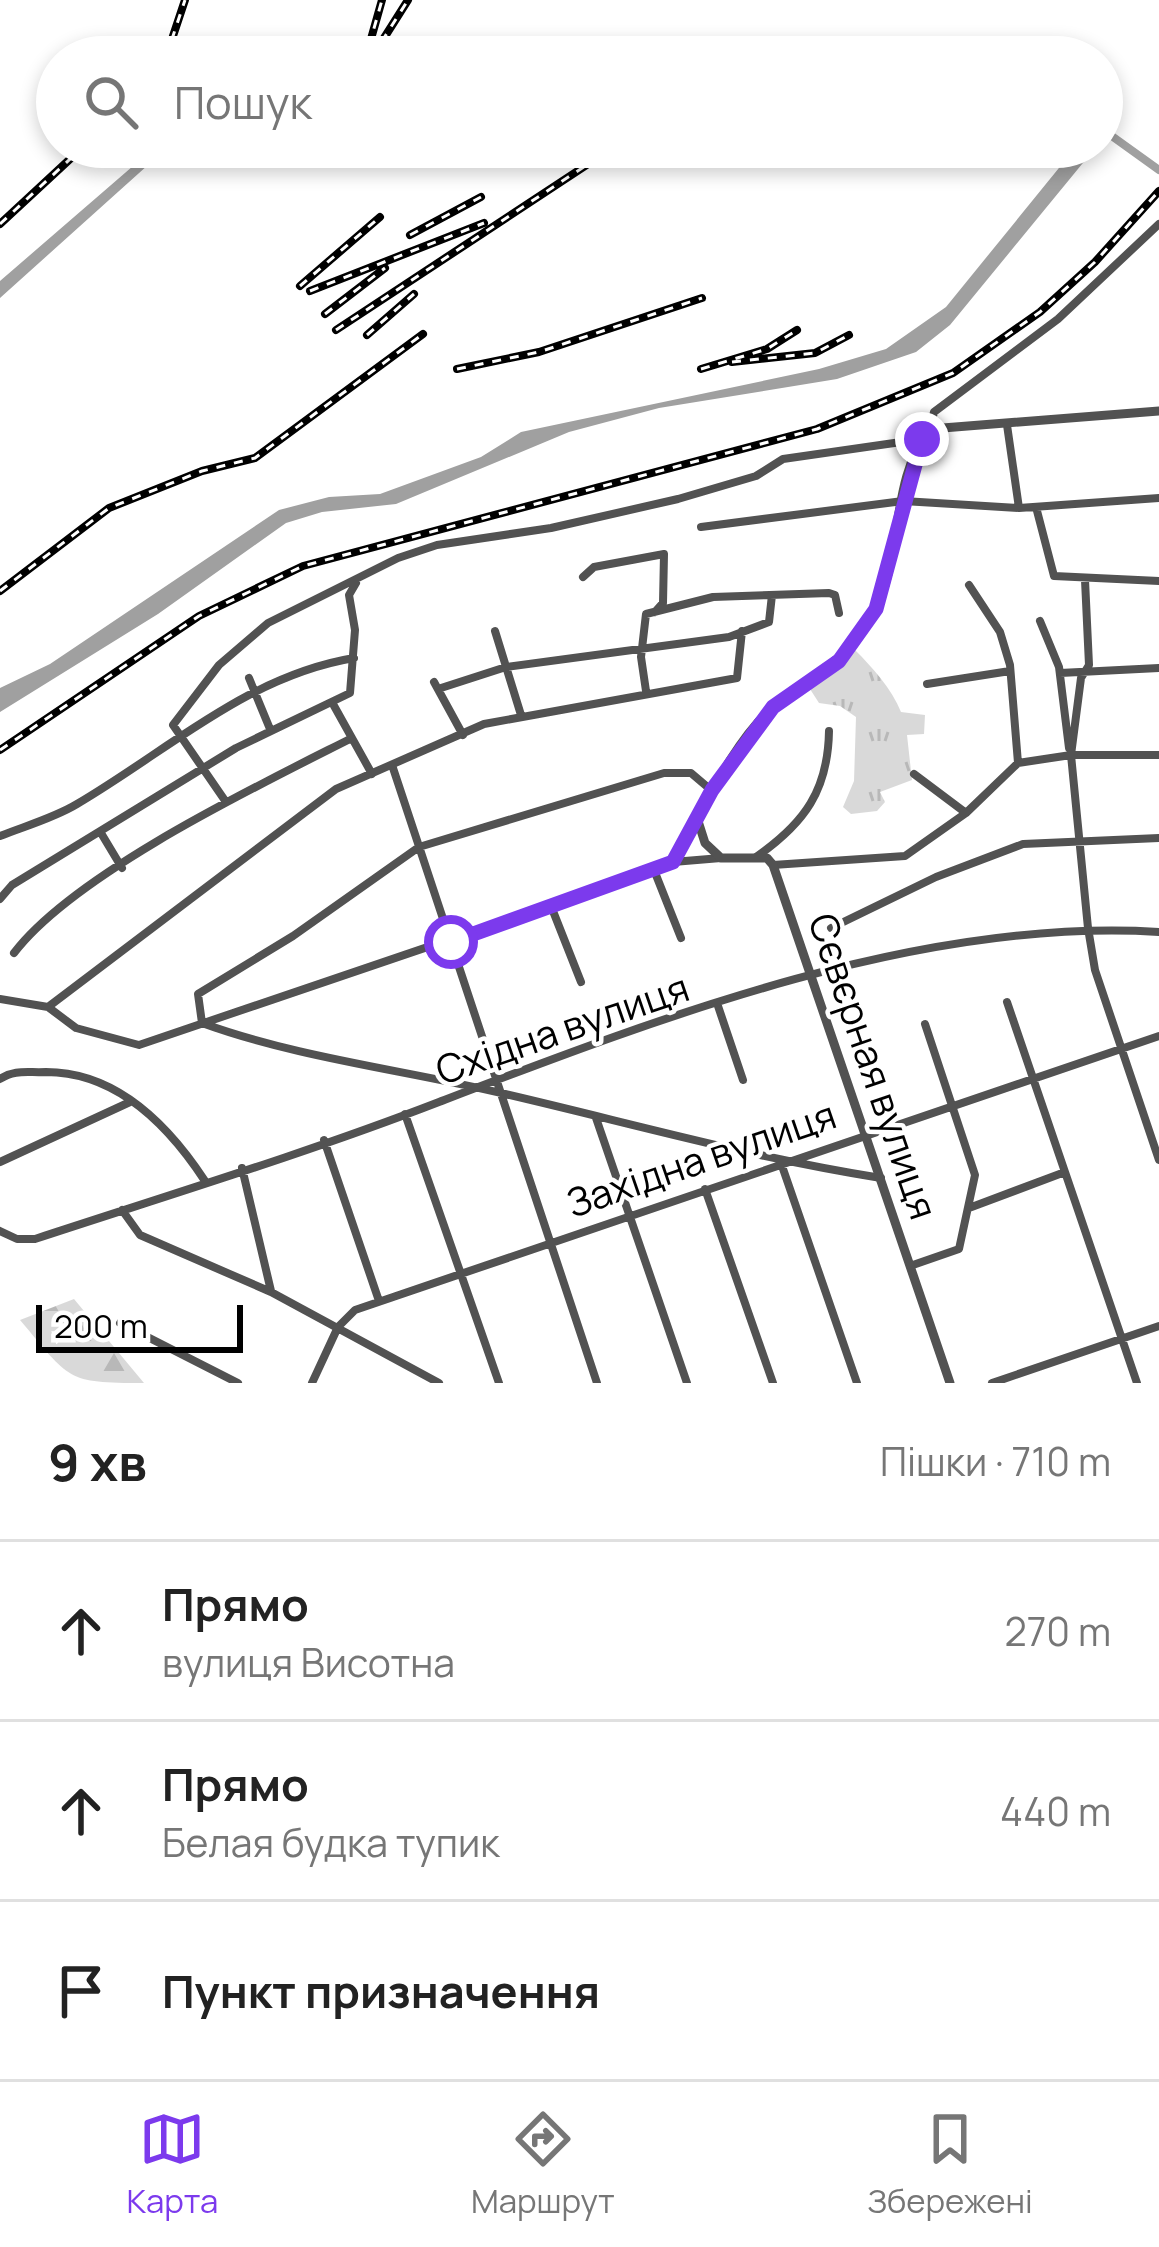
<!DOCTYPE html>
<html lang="uk">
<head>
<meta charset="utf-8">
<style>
  :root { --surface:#fff; --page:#f6f6f6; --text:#222; --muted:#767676; --line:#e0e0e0; --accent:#7c3aed }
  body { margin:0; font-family:Manrope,sans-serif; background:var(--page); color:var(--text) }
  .scale { position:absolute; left:36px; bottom:30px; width:207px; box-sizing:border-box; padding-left:12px; border:6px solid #000; border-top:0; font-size:33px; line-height:42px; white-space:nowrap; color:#000; -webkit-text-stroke:9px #fff; paint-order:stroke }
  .stop { position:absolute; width:36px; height:36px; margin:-27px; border:9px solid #7c3aed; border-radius:50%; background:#fff }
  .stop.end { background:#7c3aed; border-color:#fff; box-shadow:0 3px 12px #0008 }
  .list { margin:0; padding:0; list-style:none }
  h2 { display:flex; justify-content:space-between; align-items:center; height:156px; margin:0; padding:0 48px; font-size:51px }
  h2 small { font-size:39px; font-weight:400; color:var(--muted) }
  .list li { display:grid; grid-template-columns:78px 1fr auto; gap:36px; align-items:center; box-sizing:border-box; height:180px; padding:0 48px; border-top:3px solid var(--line) }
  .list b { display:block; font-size:45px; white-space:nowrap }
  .list p { margin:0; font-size:39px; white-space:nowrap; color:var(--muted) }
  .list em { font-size:39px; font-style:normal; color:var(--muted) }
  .icon { flex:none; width:66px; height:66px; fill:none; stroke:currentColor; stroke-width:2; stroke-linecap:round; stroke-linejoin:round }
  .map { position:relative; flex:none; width:1159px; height:1383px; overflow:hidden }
  .search { position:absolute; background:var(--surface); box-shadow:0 6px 18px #0003; left:36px; right:36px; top:36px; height:132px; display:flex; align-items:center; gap:30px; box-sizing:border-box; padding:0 42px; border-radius:66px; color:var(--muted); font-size:45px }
  .sheet { height:696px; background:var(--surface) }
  nav { display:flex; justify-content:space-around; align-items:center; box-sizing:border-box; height:168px; border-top:3px solid var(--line); background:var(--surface); font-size:33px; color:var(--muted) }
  nav a { display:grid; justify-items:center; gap:6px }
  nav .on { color:var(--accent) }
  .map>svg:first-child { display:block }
</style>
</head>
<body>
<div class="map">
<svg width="1159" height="1383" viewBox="0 0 1159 1383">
  <defs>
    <pattern id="grass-tufts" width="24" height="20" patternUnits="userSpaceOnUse" patternTransform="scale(3)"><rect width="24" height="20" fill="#d9d9d9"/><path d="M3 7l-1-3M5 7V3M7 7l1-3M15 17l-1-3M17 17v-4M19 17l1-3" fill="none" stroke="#b8b8b8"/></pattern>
    <pattern id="forest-firs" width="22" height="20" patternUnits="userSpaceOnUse" patternTransform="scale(3)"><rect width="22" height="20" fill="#d9d9d9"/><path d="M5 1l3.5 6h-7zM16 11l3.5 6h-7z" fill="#b8b8b8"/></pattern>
  </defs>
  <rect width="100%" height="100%" fill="#fff"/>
  <!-- grass -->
  <path fill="url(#grass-tufts)" d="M855,650C872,667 892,689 901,712L925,715L924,734L907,735L912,780L880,792L885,802L877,811L851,814L843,807L854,781L856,717L840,706L819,703L810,689Z"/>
  <!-- forest -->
  <path fill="url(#forest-firs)" d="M74,1299L144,1383C65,1383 71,1380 20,1320Z"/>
  <!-- water -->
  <path fill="#a0a0a0" d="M155,147H168L0,298V281Z
    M1076,147H1096L950,325L916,352L837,379L659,408L569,432L396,504L322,512L286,523L158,614L0,712V688L50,664L279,510L329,497L380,494L481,457L521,432L819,369L886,349L946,307Z"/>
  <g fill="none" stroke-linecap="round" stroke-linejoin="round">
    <!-- canal -->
    <path stroke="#a0a0a0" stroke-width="8" d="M1102,129L1159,170"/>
    <!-- minor -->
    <path stroke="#525252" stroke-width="8" d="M1007,425L1019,508
      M930,429L934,412L1058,319L1159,224
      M1036,507L1054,576L1159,581
      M701,527L903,501L1019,508L1159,498
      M583,577L594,567L664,554L663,603L655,612
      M1085,580L1089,665L1081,678L1071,755L1088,928L1095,970L1159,1160
      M969,585L1000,632L1010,665L1018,763
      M1040,621L1059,667L1069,748
      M495,631L521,715
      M1060,673L1159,668
      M249,678L270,729
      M434,682L463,735
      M927,684L1010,671
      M441,688L506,667L729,637L769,622L772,595
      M646,691L641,657L646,614L713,597L829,593L835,595L839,613
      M333,704L372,774
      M393,768L597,1383
      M914,774L966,813
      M711,790L691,773H664L419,847L293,936L198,994L202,1023C298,1058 405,1070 505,1094C630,1123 753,1158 881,1178
      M226,802L173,725L219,665L268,623L398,558L437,545L551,528L678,499L756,476L783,459L922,439
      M101,833L122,868
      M0,836C25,826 54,818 77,804C169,750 247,676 354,658
      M756,857C805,823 828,790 829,731
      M673,862L721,858
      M773,865L905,856L966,813L1018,763L1071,755H1159
      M654,870L681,938
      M0,899L12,885L236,748L350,693L355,630L349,595L356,583
      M551,906L581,982
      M831,928L936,877L1023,844L1159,838
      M14,953C75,873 259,785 352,738
      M0,999L48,1007L336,789L484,724L737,678L742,631
      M1007,1002L1066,1175
      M718,1006L743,1080
      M48,1007L76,1028L139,1045L654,870L673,862L698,821
      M0,1079C15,1069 28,1073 46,1072C117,1072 169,1126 205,1181
      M405,1114L499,1383
      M596,1118L687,1383
      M324,1140L379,1301
      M0,1162L130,1102
      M781,1163L857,1383
      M242,1168L271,1291
      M705,1189L773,1383
      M969,1208L1065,1172L1137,1383
      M122,1210L140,1235L271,1292L439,1383
      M0,1231L17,1239H35C169,1195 307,1153 439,1102C659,1018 921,917 1159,932
      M910,1266L959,1249L975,1175L925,1024
      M120,1323L238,1383
      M312,1383L338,1327L355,1310L1159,1036
      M992,1383L1159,1326"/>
    <!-- tertiary -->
    <path stroke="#525252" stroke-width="9" d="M950,1383L773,865L767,858H721L705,843L698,821C715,783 742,734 774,706C813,673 847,663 874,613C903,558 890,478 930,429L1159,411"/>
    <defs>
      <path id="rail" d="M369,46L382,0
        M166,57L185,0
        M372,57L408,0
        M0,224L83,147
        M410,235L481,197
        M300,286L380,217
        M310,291L484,223
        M325,314L385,268
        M336,330L614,147
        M367,335L414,294
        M732,362L815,353L849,335
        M457,369L539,352L702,298
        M701,369L767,349L797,330
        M0,591L109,508L202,471L255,458L423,334
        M0,750L199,616L303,566L817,429L953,373L1040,312L1095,262L1159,191"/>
    </defs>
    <!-- rail casing -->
    <use href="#rail" stroke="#000" stroke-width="8"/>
    <!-- rail -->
    <use href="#rail" stroke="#fff" stroke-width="3" stroke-dasharray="9" stroke-linecap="butt"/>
  </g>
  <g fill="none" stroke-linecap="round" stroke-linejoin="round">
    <!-- route -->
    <path stroke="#7c3aed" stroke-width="15" d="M451,942L673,862L712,790L773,707L839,661L876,609L922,439"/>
  </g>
  <g text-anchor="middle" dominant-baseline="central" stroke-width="9" stroke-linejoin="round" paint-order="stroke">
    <!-- street labels -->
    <g font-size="39" fill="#000" stroke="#fff">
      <text transform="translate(562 1028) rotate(-19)">Східна вулиця</text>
      <text transform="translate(874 1066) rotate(71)">Сєвєрная вулиця</text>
      <text transform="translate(701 1158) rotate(-19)">Західна вулиця</text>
    </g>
  </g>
</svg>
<div class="scale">200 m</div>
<div class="stop" style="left:451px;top:942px"></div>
<div class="stop end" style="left:922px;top:439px"></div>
<div class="search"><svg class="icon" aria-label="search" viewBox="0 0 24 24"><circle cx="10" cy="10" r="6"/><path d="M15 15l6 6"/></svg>Пошук</div>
</div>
<section class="sheet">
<h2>9 хв<small>Пішки · 710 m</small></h2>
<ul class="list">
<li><svg class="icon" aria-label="ahead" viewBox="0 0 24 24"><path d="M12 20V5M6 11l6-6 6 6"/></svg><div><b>Прямо</b><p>вулиця Висотна</p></div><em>270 m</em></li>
<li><svg class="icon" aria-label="ahead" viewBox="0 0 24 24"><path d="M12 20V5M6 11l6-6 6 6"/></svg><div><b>Прямо</b><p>Белая будка тупик</p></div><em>440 m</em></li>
<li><svg class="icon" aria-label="arrive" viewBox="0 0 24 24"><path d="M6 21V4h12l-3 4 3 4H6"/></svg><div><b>Пункт призначення</b></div></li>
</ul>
</section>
<nav>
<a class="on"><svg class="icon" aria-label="map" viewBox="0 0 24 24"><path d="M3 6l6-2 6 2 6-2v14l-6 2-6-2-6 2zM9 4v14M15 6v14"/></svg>Карта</a>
<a><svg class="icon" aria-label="directions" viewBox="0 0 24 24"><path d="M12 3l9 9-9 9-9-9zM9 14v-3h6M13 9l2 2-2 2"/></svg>Маршрут</a>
<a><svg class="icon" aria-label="saved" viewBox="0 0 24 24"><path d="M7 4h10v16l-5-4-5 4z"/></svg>Збережені</a>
</nav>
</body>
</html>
